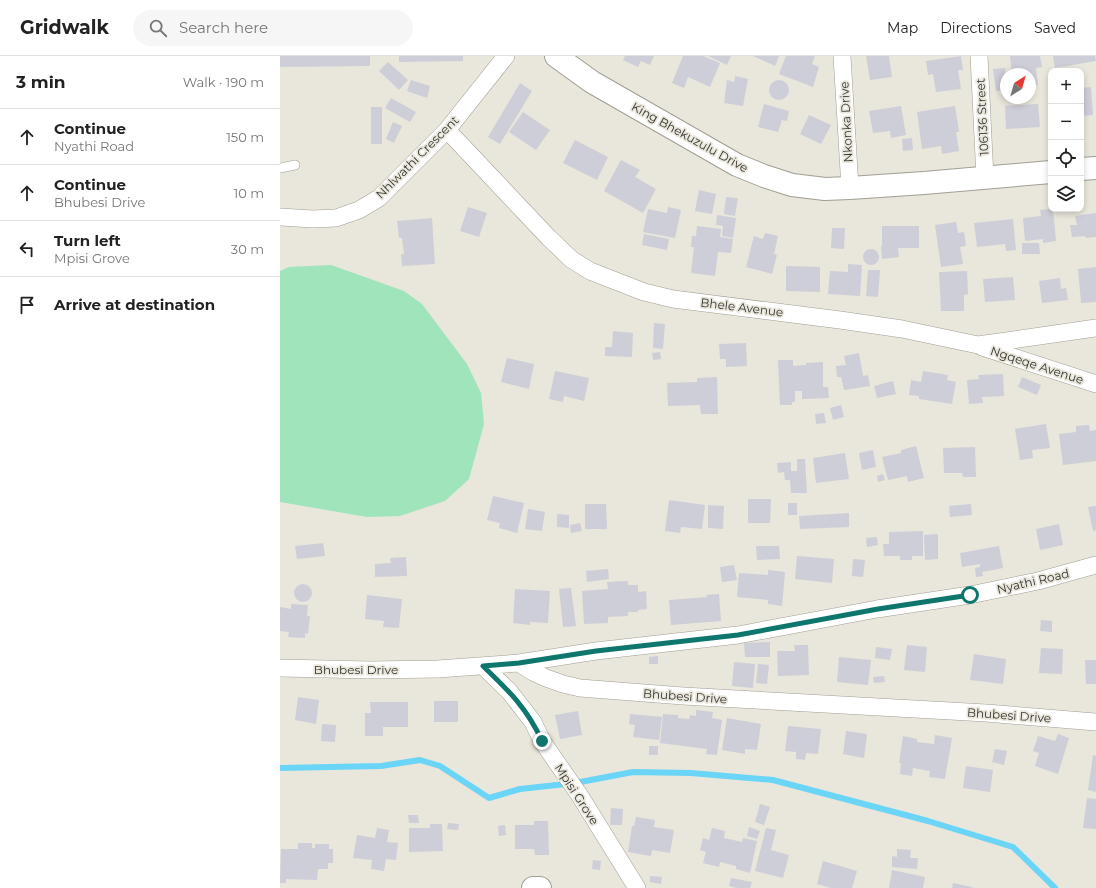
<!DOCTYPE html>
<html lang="en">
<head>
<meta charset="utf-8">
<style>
  :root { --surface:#fff; --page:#f6f6f6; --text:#222; --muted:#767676; --line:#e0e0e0 }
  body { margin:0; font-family:Montserrat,sans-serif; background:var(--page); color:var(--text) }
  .controls { position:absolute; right:12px; top:12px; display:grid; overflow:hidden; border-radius:8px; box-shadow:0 2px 6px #0003 }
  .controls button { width:36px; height:36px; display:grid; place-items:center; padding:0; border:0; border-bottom:1px solid var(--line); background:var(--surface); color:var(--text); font:20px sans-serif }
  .compass { position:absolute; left:720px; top:12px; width:36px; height:36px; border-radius:50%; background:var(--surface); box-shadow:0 2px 6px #0003; rotate:37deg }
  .stop { position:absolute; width:12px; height:12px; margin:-9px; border:3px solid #0f766e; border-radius:50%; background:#fff }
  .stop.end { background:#0f766e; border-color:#fff; box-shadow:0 1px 4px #0008 }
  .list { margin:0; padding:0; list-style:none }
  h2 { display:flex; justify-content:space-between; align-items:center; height:52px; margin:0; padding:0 16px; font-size:17px }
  h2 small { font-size:13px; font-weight:400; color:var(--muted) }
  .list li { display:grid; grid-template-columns:26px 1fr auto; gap:12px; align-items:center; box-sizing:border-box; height:56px; padding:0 16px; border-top:1px solid var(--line) }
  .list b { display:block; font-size:15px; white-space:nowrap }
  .list p { margin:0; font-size:13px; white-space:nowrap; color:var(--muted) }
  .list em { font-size:13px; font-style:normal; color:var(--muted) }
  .icon { flex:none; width:22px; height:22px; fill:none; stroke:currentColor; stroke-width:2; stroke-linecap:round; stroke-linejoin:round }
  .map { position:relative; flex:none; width:816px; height:832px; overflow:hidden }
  header { display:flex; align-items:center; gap:24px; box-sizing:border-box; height:56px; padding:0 20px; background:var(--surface); border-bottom:1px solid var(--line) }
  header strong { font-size:19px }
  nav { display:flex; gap:22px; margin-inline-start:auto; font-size:14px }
  .search { width:280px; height:36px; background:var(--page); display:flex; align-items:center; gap:10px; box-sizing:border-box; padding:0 14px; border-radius:22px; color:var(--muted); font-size:15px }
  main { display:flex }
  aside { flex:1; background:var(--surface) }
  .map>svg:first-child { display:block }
</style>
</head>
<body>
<header>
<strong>Gridwalk</strong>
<div class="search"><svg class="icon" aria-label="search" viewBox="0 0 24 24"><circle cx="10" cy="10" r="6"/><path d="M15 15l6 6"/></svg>Search here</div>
<nav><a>Map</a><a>Directions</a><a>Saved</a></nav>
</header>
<main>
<aside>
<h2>3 min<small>Walk · 190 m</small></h2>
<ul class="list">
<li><svg class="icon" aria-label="ahead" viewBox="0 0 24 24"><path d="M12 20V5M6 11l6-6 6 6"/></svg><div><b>Continue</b><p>Nyathi Road</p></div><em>150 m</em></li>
<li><svg class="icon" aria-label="ahead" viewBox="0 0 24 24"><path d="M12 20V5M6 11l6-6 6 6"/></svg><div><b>Continue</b><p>Bhubesi Drive</p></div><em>10 m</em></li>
<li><svg class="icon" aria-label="left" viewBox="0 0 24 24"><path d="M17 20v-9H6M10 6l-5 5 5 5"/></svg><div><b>Turn left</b><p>Mpisi Grove</p></div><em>30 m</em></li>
<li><svg class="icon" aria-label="arrive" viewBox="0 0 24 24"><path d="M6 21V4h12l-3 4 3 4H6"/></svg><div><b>Arrive at destination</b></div></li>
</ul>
</aside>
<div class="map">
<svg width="816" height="832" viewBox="0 0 816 832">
  <rect width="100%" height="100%" fill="#e9e6db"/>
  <!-- green -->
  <path fill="#a0e4bb" d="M51,209L124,235L142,248L187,308L201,337L204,368L189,423L165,445L120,460L87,461L0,446V215L9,211Z"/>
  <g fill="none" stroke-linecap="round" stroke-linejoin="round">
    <!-- stream -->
    <path stroke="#6bd5f7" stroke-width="6" d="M0,712L101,710L140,704L160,710L209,742L240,733L295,727L353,716L411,717L493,724L648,765L733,791L775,832"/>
  </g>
  <!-- building -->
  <path fill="#ceced9" d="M0,0H90V10L0,11Z
    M119,0H183V5L119,6Z
    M345,0H374L370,9L361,5L358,11L343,4Z
    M403,0H423L440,7L430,31L408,21L404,32L392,27Z
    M428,0H451L447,9Z
    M473,0H499L495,10Z
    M506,0H535L532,8L539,11L533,31L499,18Z
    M586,0H609L612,21L590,24Z
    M681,0L683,14H678L681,33L656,36L653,18L648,19L646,5Z
    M730,0H760L762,11L756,12L758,29L750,30V18H732Z
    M773,0H815L816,5L775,12Z
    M108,6L128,24L119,34L99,15Z
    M725,12L726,34L716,35L713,13Z
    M455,20L468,23L463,50L444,47L447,24L454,26Z
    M131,24L150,30L147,42L127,35Z
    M489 34a10 10 0 1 1 20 0a10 10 0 1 1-20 0Z
    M240,27L252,35L220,88L208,81Z
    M811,31L813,59L801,60V32Z
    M111,42L136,56L130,66L105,52Z
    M484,48L509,55L507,65L502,64L498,76L478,71Z
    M758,48L760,71L726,73L725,50Z
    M621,50L626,79L611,82L610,75L593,77L589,55Z
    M675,50L679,76H676L679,95L662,98L661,90L642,93L637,56Z
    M91,51H102V88H91Z
    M243,56L270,74L256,94L229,76Z
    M529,59L551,69L541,88L520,78Z
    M113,66L122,70L114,87L106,83Z
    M632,82L633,94L623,95L622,83Z
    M295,84L328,101L317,124L283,107Z
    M341,104L360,114L355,121L376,133L363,157L324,135Z
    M419,134L436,138L432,158L415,155Z
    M446,141L458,142L455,160L444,158Z
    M188,151L207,157L199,181L180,175Z
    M388,151L401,154L395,182L363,176L368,153L387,157Z
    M773,153L776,185L763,187V183L745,185L743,162L761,160L760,154Z
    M816,157V181L806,182L805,180L792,181L790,169H797L795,160Z
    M437,159L456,162L453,182L442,180L443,170L436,169Z
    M152,162L155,208L122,210L121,198H124L122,182H119L117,165Z
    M733,163L736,194L726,195L725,188L697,191L694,167Z
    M676,166L678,177L684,176L686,190L680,191L683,208L661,211L655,169Z
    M417,170L441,173L440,181L453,183L451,197L438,196L435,220L411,217L414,191H411L412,180H416Z
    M602,170H639V192H618L619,201L602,203L601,190H602Z
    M552,172H565L564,193L551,192Z
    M485,177L498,180L494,198L497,199L492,218L466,211L474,180L483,183Z
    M364,178L389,183L387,194L362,189Z
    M742,187H759L760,198H742Z
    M583 201a8 8 0 1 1 16 0a8 8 0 1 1-16 0Z
    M568,208L582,209L580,240L548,238L550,215L568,216Z
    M506,210L540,211V236L506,235Z
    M816,211V246L801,247L798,213Z
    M588,214H600L598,241L586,240Z
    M687,215L688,238L684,239V255H661L659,216Z
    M733,221L735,244L705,246L703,223Z
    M780,222L781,233L786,232L788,244L762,247L759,225Z
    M374,267L385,268L383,293L373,292Z
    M333,275L353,277L352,301L325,300V291H332Z
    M466,287L467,310L446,311V303H440L439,288Z
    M380,296L381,303L373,304L372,297Z
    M579,297L583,320L588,319L590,330L564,334L561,321H557L556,310L566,309L564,300Z
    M227,302L254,308L249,333L221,326Z
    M498,304H513V310L526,309V307L543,306V331H548L549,342L522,343V335H515V346H512V349H500Z
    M275,315L309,322L304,345L284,340L283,346L269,343Z
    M643,315L668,319L667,324L676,326L672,348L639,343V340L629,339L631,324L641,326Z
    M723,318L724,340L702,341L703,347L689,348L687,324L699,323L698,319Z
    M437,321L438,358H421L420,349L388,350L387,327L417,326V322Z
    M742,321L761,329L757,339L738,331Z
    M613,325L616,338L597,342L594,330Z
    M561,349L564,361L553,364L550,352Z
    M544,357L546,367L536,368L535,358Z
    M766,368L770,392L752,394L753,402L740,404L735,373Z
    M809,369L810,375L816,374V405L783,409L779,378L796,376V370Z
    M636,390L644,422L628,426L627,420L608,424L602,401L621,397V394Z
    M695,391L696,421H683L682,417H664L663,392Z
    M593,394L596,411L582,414L579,397Z
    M565,397L569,423L536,427L533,402Z
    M517,403H525L527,437H511L510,424H505L504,416L498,417L497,407L511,406V415H517Z
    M603,418L605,424L598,426L597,420Z
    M213,440L244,447L237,477L219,472L220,467L207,464Z
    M468,443H491L490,467H468Z
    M389,444L425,449L422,473L401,471L400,477L385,475Z
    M508,447H517V459H508Z
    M305,448H326L327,473H305Z
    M691,448L692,459L670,461L669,450Z
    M428,449L444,450L443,473L428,472Z
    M816,450V474L813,475L808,451Z
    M248,453L265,456L262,475L245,473Z
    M569,457V471L520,473L519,460Z
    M277,458L289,459V472L277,471Z
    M300,467L302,475L291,477L290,469Z
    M779,468L783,489L760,494L756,473Z
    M643,475V500H632V504H620V500H604L603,488H609V476Z
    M658,478V503L645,504L644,479Z
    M597,481L598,489L587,491L586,482Z
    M43,487L45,500L17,503L15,490Z
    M476,490H499L500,503L477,504Z
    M719,490L723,512L702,516L703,520L696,521L695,512L700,511V508L682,511L680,497Z
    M517,500L554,503L552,527L515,523Z
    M126,501L127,520L95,521V508L111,507L110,502Z
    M573,503L585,504L583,521L572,520Z
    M454,509L457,524L442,526L440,511Z
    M328,513L329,523L307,526L306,515Z
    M488,514L505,516L502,550L488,548V544L457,541L459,517L488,519Z
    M348,525V529H358V536L366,535L367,553L358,554V556H348V560L328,561V567L304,568L302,535L328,533L327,526Z
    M14 537a9 9 0 1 1 18 0a9 9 0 1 1-18 0Z
    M291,532L296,570L283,571L279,533Z
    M235,533L270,535L268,567L250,566V569L233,567Z
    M439,538L441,565L391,569L389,544L427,541L426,539Z
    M87,539L122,543L119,572L103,571L104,565L85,563Z
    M11,548L28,549L27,560H30L28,578L25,577V582L8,581L9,576L0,575V551L11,553Z
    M761,564L772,565V576L760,575Z
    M490,586V601H465L464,587Z
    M514,589H528L529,619L498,620L497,595H515Z
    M627,589L647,591L645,616L624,614Z
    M596,591L612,593L610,604L595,602Z
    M761,592L783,593L782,618L759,617Z
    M694,598L726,603L723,628L690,624Z
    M378,600V608H369V601Z
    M559,601L591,604L588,629L557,626Z
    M805,604H816V628H806Z
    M454,606L475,608L473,632L452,630Z
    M478,608L489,609L487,628L476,627Z
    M604,620L605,626L594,627L593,621Z
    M18,641L39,644L36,668L15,664Z
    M154,645H178V666H154Z
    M90,646H128V671H103V680H85V657H91Z
    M416,654L433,656L432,662L442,664L437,699L426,698L427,693L380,687L383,658L398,659V662L409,663L410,659L416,660Z
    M298,655L302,679L280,683L275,659Z
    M350,658L382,661L379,684L353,681L355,669L349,668Z
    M447,662L481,668L477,694L465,693V698L442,694Z
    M42,668L56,669L55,686L41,685Z
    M508,670L541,673L538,698L526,697L525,704L516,703V696L505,695Z
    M566,675L587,678L584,702L563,698Z
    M778,678L789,682L778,718L755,710L759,697L753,695L758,680L775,685Z
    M655,679L672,682L665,723L649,721L650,715L633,712L632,720L620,718L621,707H619L623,680L637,683V686L654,688Z
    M369,690H378V699H369Z
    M715,693L727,695L724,709L712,706Z
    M813,699L816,700V736L808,734Z
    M686,710L713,714L710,736L683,732Z
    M807,742L816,743V773L803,772Z
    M480,748L490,751L484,769L475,766Z
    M331,752L343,753L342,769H330Z
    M128,759H138L139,767H129Z
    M356,761L375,764L374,771L394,774L390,797L372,794L371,800L348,796L352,770H354Z
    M254,765H268L269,799H255L254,793H235V769H254Z
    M168,767L179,768L178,774L167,773Z
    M150,768H162L163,795L129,796V772H150Z
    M225,769L226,779L219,780L218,770Z
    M469,771L480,775L477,783L467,780Z
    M97,772L109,774L107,786L118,787L116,804L106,803L104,815L91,813L92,804L73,802L77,779L95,782Z
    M432,772L445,775L444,782L462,786L463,782L477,785L470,817L456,813V810L440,806L439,811L423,807L426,796L420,794L423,782L429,784Z
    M486,772L496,774L491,794L509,799L503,822L475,815Z
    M18,787H32V792H35V788H49V793H53V807H48V813H38L37,824L6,823V827H0L1,793H18Z
    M617,793L631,794L630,802H638L637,813L612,811V800L617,801Z
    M313,804L321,805L320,814L312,813Z
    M543,805L577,815L572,832H551L537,828Z
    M612,814L645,821L643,832H609Z
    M370,820L382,821L381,828L370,826Z
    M451,822L472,826L470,832H457L449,830Z
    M673,827L692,831V832H672Z"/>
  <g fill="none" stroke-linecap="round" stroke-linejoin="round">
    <defs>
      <path id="lane" d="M0,112L15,109"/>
      <path id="street" d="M562,0L570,132
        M699,0L705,122
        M167,74L269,182L291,203L310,215L364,236L393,243L560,264L622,273L698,289L816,272
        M0,161L33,163L56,162L79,154L99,142L167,74L226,0
        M702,291L816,328
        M239,607L316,595L458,579L597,553L690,539L758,525L816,509
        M203,610L229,635L253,666L262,685L300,740L357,832
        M0,612L90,614L158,613L239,607L253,616L266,622L283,628L300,632L403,640L706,657L816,666"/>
      <path id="secondary" d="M276,0L312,26L457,109L484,120L512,129L545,133L570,132L644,127L771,116
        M801,113L816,112
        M253,832H260"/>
    </defs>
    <!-- lane casing -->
    <use href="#lane" stroke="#a19e94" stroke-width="10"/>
    <!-- street casing -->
    <use href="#street" stroke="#a19e94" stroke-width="18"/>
    <!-- secondary casing -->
    <use href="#secondary" stroke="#a19e94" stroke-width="24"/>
    <!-- lane -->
    <use href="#lane" stroke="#fff" stroke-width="9"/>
    <!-- street -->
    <use href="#street" stroke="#fff" stroke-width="17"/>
    <!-- secondary -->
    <use href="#secondary" stroke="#fff" stroke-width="22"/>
  </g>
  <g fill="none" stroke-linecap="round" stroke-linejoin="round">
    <!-- route -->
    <path stroke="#0f766e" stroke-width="5" d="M262,685C247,652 229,635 203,610L239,607L316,595L458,579L598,553L690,539"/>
  </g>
  <g text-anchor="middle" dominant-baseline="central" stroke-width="3.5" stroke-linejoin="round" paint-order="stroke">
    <!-- street labels -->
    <g font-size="12" fill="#363430" stroke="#e9e6db">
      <text transform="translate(702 61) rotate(-93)">106136 Street</text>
      <text transform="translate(566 66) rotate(-93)">Nkonka Drive</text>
      <text transform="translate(410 81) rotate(29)">King Bhekuzulu Drive</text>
      <text transform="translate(137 101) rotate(-45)">Nhlwathi Crescent</text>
      <text transform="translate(462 251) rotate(7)">Bhele Avenue</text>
      <text transform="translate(757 309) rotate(18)">Ngqeqe Avenue</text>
      <text transform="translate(753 525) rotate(-13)">Nyathi Road</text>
      <text x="76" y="613">Bhubesi Drive</text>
      <text transform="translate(405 640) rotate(4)">Bhubesi Drive</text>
      <text transform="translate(729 659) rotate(4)">Bhubesi Drive</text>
      <text transform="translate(297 738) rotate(57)">Mpisi Grove</text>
    </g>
  </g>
</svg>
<div class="controls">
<button>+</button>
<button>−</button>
<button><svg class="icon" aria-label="locate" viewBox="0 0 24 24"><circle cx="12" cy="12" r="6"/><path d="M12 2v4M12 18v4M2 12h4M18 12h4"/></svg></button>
<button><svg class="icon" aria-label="layers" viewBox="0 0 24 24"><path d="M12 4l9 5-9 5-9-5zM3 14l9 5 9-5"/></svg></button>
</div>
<svg class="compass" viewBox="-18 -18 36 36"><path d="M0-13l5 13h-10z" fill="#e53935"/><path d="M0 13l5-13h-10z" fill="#767676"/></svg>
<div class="stop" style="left:690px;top:539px"></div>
<div class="stop end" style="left:262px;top:685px"></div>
</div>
</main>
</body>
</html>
